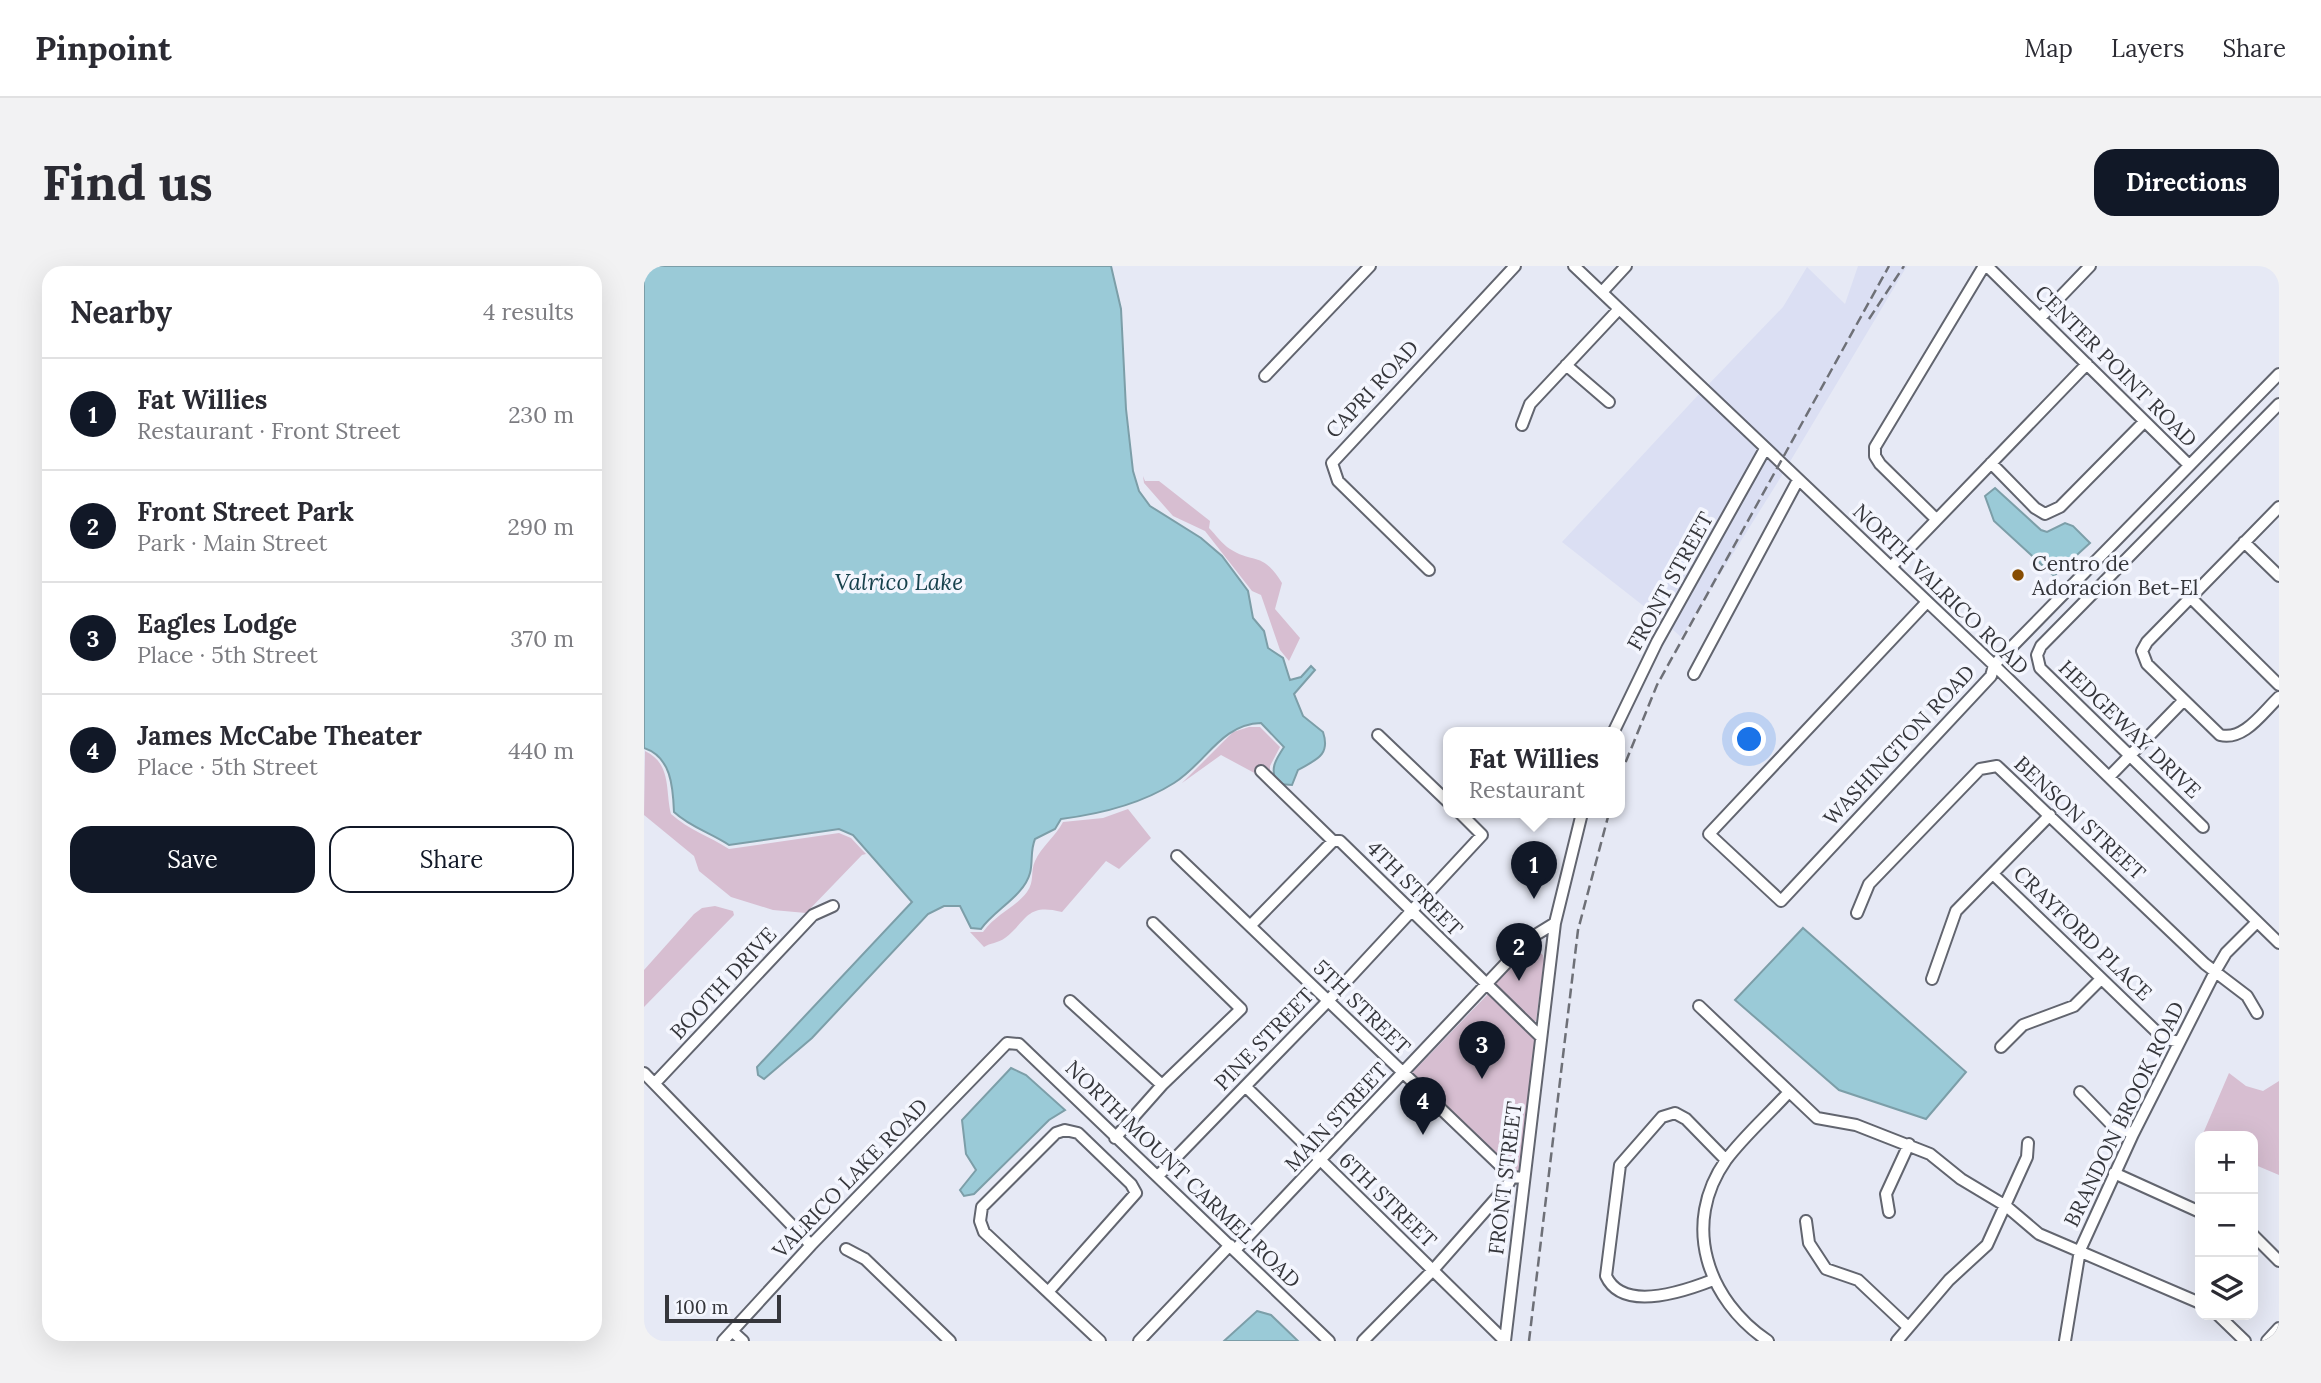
<!DOCTYPE html>
<html lang="en">
<head>
<meta charset="utf-8">
<style>
  :root { --surface:#fff; --page:#f2f2f3; --text:#2b2b33; --muted:#7c7c81; --line:#e1e1e2; --accent:#111827 }
  body { margin:0; font-family:Lora,serif; background:var(--page); color:var(--text) }
  .controls { position:absolute; right:21px; bottom:21px; display:grid; overflow:hidden; border-radius:14px; box-shadow:0 7px 28px #0002 }
  .controls button { width:63px; height:63px; display:grid; place-items:center; padding:0; border:0; border-bottom:2px solid var(--line); background:var(--surface); color:var(--text); font:35px sans-serif }
  .scale { position:absolute; left:21px; bottom:18px; width:116px; box-sizing:border-box; padding-left:7px; border:4px solid #35363b; border-top:0; font-size:19px; line-height:24px; white-space:nowrap; color:#35363b; -webkit-text-stroke:5px #f4f6fe; paint-order:stroke }
  .you { position:absolute; left:1106px; top:474px; width:24px; height:24px; margin:-18px; border:5px solid #fff; border-radius:50%; background:#1a73e8; box-shadow:0 0 0 10px #1a73e833 }
  .badge { display:grid; place-items:center; width:46px; height:46px; border-radius:50%; background:var(--accent); color:#fff; font-size:23px; font-weight:700 }
  .pin { position:absolute; translate:-50% -58px; filter:drop-shadow(0 2px 4px #0008) }
  .pin::after { content:''; position:absolute; top:37px; width:24px; height:21px; background:inherit; clip-path:polygon(0 0,100% 0,50% 100%) }
  .popup { position:absolute; left:799px; top:461px; width:182px; height:91px; box-sizing:border-box; display:grid; place-content:center; border-radius:14px; background:var(--surface); filter:drop-shadow(0 2px 5px #0005); font-size:23px; white-space:nowrap; color:var(--muted) }
  .popup b { font-size:26px; color:var(--text) }
  .popup::after { content:''; position:absolute; left:50%; top:100%; margin-left:-14px; border:14px solid transparent; border-top-color:var(--surface) }
  .list { margin:0; padding:0; list-style:none }
  h2 { display:flex; justify-content:space-between; align-items:center; height:91px; margin:0; padding:0 28px; font-size:30px }
  h2 small { font-size:23px; font-weight:400; color:var(--muted) }
  .list li { display:grid; grid-template-columns:46px 1fr auto; gap:21px; align-items:center; box-sizing:border-box; height:112px; padding:0 28px; border-top:2px solid var(--line) }
  .list b { display:block; font-size:26px; white-space:nowrap }
  .list p { margin:0; font-size:23px; white-space:nowrap; color:var(--muted) }
  .list em { font-size:23px; font-style:normal; color:var(--muted) }
  .actions { display:flex; gap:14px; padding:21px 28px }
  .actions a { flex:1; padding:16px 0; border:2px solid var(--accent); border-radius:21px; text-align:center; font-size:24px; color:var(--accent) }
  .actions .main { background:var(--accent); color:#fff }
  .icon { flex:none; width:38px; height:38px; fill:none; stroke:currentColor; stroke-width:2; stroke-linecap:round; stroke-linejoin:round }
  .map { position:relative; flex:none; width:1635px; height:1075px; overflow:hidden; border-radius:21px }
  header { display:flex; align-items:center; gap:42px; box-sizing:border-box; height:98px; padding:0 35px; background:var(--surface); border-bottom:2px solid var(--line) }
  header strong { font-size:33px }
  nav { display:flex; gap:38px; margin-inline-start:auto; font-size:24px }
  .intro { display:flex; align-items:center; justify-content:space-between; box-sizing:border-box; height:168px; padding:0 42px }
  h1 { margin:0; font-size:49px }
  .button { padding:18px 32px; border-radius:21px; background:var(--accent); color:#fff; font-size:24px; font-weight:700 }
  main { display:flex; gap:42px; padding:0 42px }
  aside { flex:1; background:var(--surface); border-radius:21px; box-shadow:0 7px 28px #0002 }
  .map>svg:first-child { display:block }
</style>
</head>
<body>
<header>
<strong>Pinpoint</strong>
<nav><a>Map</a><a>Layers</a><a>Share</a></nav>
</header>
<div class="intro"><h1>Find us</h1><a class="button">Directions</a></div>
<main>
<aside>
<h2>Nearby<small>4 results</small></h2>
<ul class="list">
<li><span class="badge">1</span><div><b>Fat Willies</b><p>Restaurant · Front Street</p></div><em>230 m</em></li>
<li><span class="badge">2</span><div><b>Front Street Park</b><p>Park · Main Street</p></div><em>290 m</em></li>
<li><span class="badge">3</span><div><b>Eagles Lodge</b><p>Place · 5th Street</p></div><em>370 m</em></li>
<li><span class="badge">4</span><div><b>James McCabe Theater</b><p>Place · 5th Street</p></div><em>440 m</em></li>
</ul>
<div class="actions"><a class="main">Save</a><a>Share</a></div>
</aside>
<div class="map">
<svg width="1635" height="1075" viewBox="0 0 1635 1075">
  <rect width="100%" height="100%" fill="#e6e9f5"/>
  <!-- built -->
  <path fill="#dbdff3" d="M1214,0H1263L1144,199L1062,121L1139,41L1163,1L1201,38Z
    M1056,127L1115,183L1020,356L918,276Z
    M1122,190L1140,206L1037,371L1027,362Z"/>
  <!-- green -->
  <path fill="#d7bed1" d="M499,210L501,215H515L566,255L565,262C572,269 578,278 586,283C609,298 619,285 638,317L631,343L656,372L645,395L636,384L617,329L608,325L561,265L529,250L500,217Z
    M605,461H616L636,481L626,500V507L617,499L612,505L616,510L577,489L538,517L589,466Z
    M1,485C28,498 21,524 27,548C45,564 65,570 85,583L195,567L207,572L222,588L218,589L162,647L129,644L87,631L55,605L50,590L0,549Z
    M484,543L507,572L475,603L462,595L418,646C382,637 384,654 361,672C354,677 346,677 340,681L326,666H339C353,647 370,643 383,626C391,615 386,606 391,595C397,581 412,570 419,556L459,552Z
    M71,640L89,645L90,649L0,741V704L50,648L58,642Z
    M887,681L899,689L900,695L892,755H887L850,719C854,706 874,684 887,681Z
    M845,727L892,772L876,908L866,904L766,809Z
    M1585,807L1602,820L1619,825L1635,815V909L1609,898V870H1558Z"/>
  <!-- water -->
  <path fill="#9acad7" stroke="#7c9ea8" stroke-width="2" d="M0,0H467L477,43L482,143L489,205L495,225L506,240L557,272L578,290L604,325L609,352L620,365L624,382L639,392L646,414L657,411L667,400L671,404L650,428L659,450L679,466C687,490 671,494 654,504L648,519L635,518C624,505 632,493 640,481L617,457C577,458 562,497 530,517C497,538 456,548 417,553L411,563L391,573C386,585 389,596 386,607C380,630 350,644 337,663L327,662L316,640H300L284,648L168,772L120,813L114,809L113,801L268,636L209,569L195,563L85,579C67,567 46,561 30,546C29,520 27,491 0,482Z
    M1351,222L1397,264L1403,266L1421,257L1429,260L1446,277L1410,310L1350,255L1341,230Z
    M1159,662L1322,806L1282,853L1195,824L1091,734Z
    M367,802L382,809L421,844L405,854L330,928L320,930L316,924L332,904L322,888L318,854Z
    M613,1045L627,1049L654,1075H580Z"/>
  <g fill="none" stroke-linecap="round" stroke-linejoin="round">
    <defs>
      <path id="minor" d="M930,0L1350,399L1635,677
        M1343,0L1545,199
        M958,26L982,0
        M1396,52L1446,0
        M922,99L965,136
        M621,110L726,0
        M878,159L886,138L975,43
        M1347,197L1391,242L1401,248L1416,241L1500,156
        M1635,241L1503,376L1498,385L1503,398L1576,469C1600,475 1618,447 1635,431
        M1292,253L1236,198L1231,190V181L1340,0
        M1600,276L1635,310
        M1247,301L1443,98
        M785,304L694,215L688,197L871,0
        M1546,331L1635,419
        M1283,336L1065,568L1137,635L1347,410L1350,399L1635,108
        M1050,408L1154,214
        M969,467L1013,376L1121,183
        M734,469L804,536
        M617,505L689,575H696L897,771
        M1465,511L1540,434
        M1559,561L1396,402L1393,389L1397,380L1635,138
        M533,590L868,911L880,912
        M1349,608L1519,772L1535,776
        M1213,647L1225,618L1336,503L1353,500L1561,698L1603,730L1613,747
        M606,660L689,575
        M1288,713L1312,645L1406,549
        M426,735L518,819
        M1055,740L1173,852L1212,859L1286,888L1317,913L1362,940L1395,968L1556,1037
        M1357,781L1379,759L1430,740L1457,713
        M0,807L167,979
        M11,817L169,649L189,640
        M602,821L861,1075
        M1436,826L1466,857L1489,868
        M471,872L518,819L597,743L509,657
        M1470,907L1556,946
        M514,910L683,736L838,569L816,547
        M1245,946L1242,928L1265,878
        M1162,955L1165,977L1182,1003L1214,1014L1264,1061
        M1609,969L1635,995
        M202,983L221,993L306,1075
        M591,984L885,673L911,657
        M1069,1014C1041,1025 979,1047 962,1010L976,899L1018,851L1031,847L1042,853L1082,894
        M404,1026L492,927L487,918L434,867L421,864L412,867L338,941L336,955L340,966L456,1075
        M1574,1049L1601,1075
        M88,1065L99,1075
        M79,1075L167,979L363,777L375,778L685,1075
        M495,1075L586,979
        M719,1075L789,1004L863,920L868,911
        M861,1075L911,657L938,547
        M1124,1075C1063,1034 1037,958 1082,894C1100,870 1124,849 1144,827
        M1253,1075L1305,1014L1343,979L1383,891L1384,877
        M1421,1075L1436,984L1489,868L1572,704L1582,687L1613,656
        M1623,1075L1635,1062"/>
    </defs>
    <!-- minor casing -->
    <use href="#minor" stroke="#62656f" stroke-width="14"/>
    <!-- minor -->
    <use href="#minor" stroke="#fff" stroke-width="10"/>
    <!-- rail -->
    <path stroke="#6e7077" stroke-width="2.5" stroke-dasharray="10 5" stroke-linecap="butt" d="M1225,53L1260,0
      M976,510L1013,419L1245,0
      M885,1075L934,664L965,547"/>
  </g>
  <!-- markers -->
  <circle fill="#874d03" stroke="#f4f6fe" stroke-width="2.5" cx="1374" cy="309" r="7"/>
  <g text-anchor="middle" dominant-baseline="central" stroke-width="7" stroke-linejoin="round" paint-order="stroke">
    <!-- street labels -->
    <g font-size="21" fill="#35363b" stroke="#f4f6fe">
      <text transform="translate(1472 100) rotate(45)">CENTER POINT ROAD</text>
      <text transform="translate(728 123) rotate(-47)">CAPRI ROAD</text>
      <text transform="translate(1026 315) rotate(-61)">FRONT STREET</text>
      <text transform="translate(1297 323) rotate(44)">NORTH VALRICO ROAD</text>
      <text transform="translate(1486 463) rotate(44)">HEDGEWAY DRIVE</text>
      <text transform="translate(1255 479) rotate(-47)">WASHINGTON ROAD</text>
      <text transform="translate(1436 552) rotate(43)">BENSON STREET</text>
      <text transform="translate(771 622) rotate(45)">4TH STREET</text>
      <text transform="translate(1439 667) rotate(44)">CRAYFORD PLACE</text>
      <text transform="translate(79 717) rotate(-47)">BOOTH DRIVE</text>
      <text transform="translate(718 741) rotate(44)">5TH STREET</text>
      <text transform="translate(620 773) rotate(-46)">PINE STREET</text>
      <text transform="translate(1480 848) rotate(-64)">BRANDON BROOK ROAD</text>
      <text transform="translate(692 851) rotate(-47)">MAIN STREET</text>
      <text transform="translate(539 908) rotate(44)">NORTH MOUNT CARMEL ROAD</text>
      <text transform="translate(206 912) rotate(-46)">VALRICO LAKE ROAD</text>
      <text transform="translate(861 912) rotate(-83)">FRONT STREET</text>
      <text transform="translate(744 934) rotate(44)">6TH STREET</text>
    </g>
    <!-- poi labels -->
    <g font-size="21" fill="#35363b" stroke="#f4f6fe" text-anchor="start">
      <text x="1388" y="297">Centro de<tspan x="1388" dy="24">Adoracion Bet-El</tspan></text>
    </g>
    <!-- water labels -->
    <g font-size="23" font-style="italic" fill="#16414c" stroke="#f4f6fe">
      <text x="255" y="315">Valrico Lake</text>
    </g>
  </g>
</svg>
<div class="controls">
<button>+</button>
<button>−</button>
<button><svg class="icon" aria-label="layers" viewBox="0 0 24 24"><path d="M12 4l9 5-9 5-9-5zM3 14l9 5 9-5"/></svg></button>
</div>
<div class="scale">100 m</div>
<div class="you"></div>
<div class="pin badge" style="left:890px;top:633px">1</div>
<div class="popup"><b>Fat Willies</b>Restaurant</div>
<div class="pin badge" style="left:875px;top:715px">2</div>
<div class="pin badge" style="left:838px;top:813px">3</div>
<div class="pin badge" style="left:779px;top:869px">4</div>
</div>
</main>
</body>
</html>
